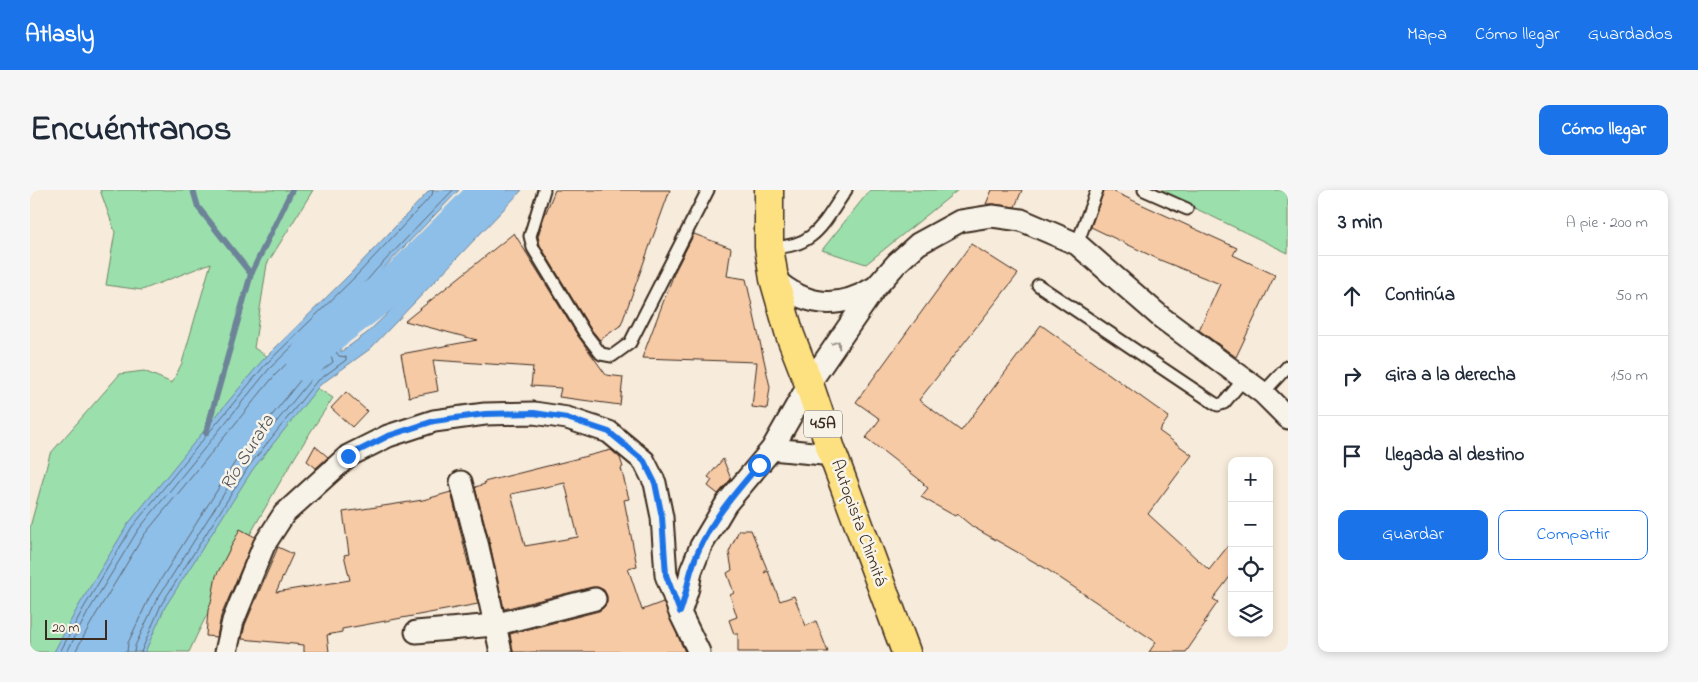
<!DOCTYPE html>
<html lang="es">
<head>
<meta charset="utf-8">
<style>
  :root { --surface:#fff; --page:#f6f6f7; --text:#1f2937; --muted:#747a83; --line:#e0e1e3; --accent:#1a73e8 }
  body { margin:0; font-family:"Indie Flower",sans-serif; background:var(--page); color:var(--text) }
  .controls { position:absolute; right:15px; bottom:15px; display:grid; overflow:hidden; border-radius:10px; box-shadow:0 2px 8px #0003 }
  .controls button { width:45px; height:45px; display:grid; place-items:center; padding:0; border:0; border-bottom:1px solid var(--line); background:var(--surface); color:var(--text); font:25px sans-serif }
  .scale { position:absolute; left:15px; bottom:12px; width:62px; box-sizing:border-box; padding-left:5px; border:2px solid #3b2a1e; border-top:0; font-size:14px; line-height:18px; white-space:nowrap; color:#3b2a1e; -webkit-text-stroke:4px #f7f3e8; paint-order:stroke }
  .stop { position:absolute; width:15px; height:15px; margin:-11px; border:4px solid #1a73e8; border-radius:50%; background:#fff }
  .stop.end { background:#1a73e8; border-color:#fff; box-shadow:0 1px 5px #0008 }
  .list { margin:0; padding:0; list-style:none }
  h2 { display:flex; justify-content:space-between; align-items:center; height:65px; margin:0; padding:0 20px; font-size:21px }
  h2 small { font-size:16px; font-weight:400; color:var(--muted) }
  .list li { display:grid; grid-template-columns:32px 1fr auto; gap:15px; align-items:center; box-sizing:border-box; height:80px; padding:0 20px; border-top:1px solid var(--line) }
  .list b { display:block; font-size:19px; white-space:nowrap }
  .list em { font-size:16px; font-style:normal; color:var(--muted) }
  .actions { display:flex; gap:10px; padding:15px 20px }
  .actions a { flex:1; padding:11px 0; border:1px solid var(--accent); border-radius:10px; text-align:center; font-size:18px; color:var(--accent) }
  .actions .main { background:var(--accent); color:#fff }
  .icon { flex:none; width:28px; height:28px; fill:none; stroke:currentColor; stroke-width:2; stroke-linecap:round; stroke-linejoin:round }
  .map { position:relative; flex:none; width:1258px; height:462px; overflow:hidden; border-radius:10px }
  header { display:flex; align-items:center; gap:30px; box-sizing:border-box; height:70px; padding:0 25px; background:var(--accent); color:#fff }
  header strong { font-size:24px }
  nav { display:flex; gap:28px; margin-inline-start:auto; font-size:18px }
  .intro { display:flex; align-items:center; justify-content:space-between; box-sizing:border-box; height:120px; padding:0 30px }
  h1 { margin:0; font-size:35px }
  .button { padding:12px 22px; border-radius:10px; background:var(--accent); color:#fff; font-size:18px; font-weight:700 }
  main { display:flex; gap:30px; padding:0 30px }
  aside { flex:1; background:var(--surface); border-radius:10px; box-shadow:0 2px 8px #0003 }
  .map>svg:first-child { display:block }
</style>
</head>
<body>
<header>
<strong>Atlasly</strong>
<nav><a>Mapa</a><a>Cómo llegar</a><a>Guardados</a></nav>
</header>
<div class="intro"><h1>Encuéntranos</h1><a class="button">Cómo llegar</a></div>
<main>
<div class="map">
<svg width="1258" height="462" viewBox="0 0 1258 462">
  <rect width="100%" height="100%" fill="#f7ebdb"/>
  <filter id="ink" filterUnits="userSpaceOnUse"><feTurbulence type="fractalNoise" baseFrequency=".02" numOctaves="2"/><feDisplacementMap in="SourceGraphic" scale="10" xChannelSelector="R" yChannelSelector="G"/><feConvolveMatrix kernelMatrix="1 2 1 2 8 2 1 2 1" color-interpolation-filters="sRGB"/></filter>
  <g filter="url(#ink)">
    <!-- green -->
    <path fill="#9be0ac" stroke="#6b8565" d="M70,0H283L237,74L224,158L303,208C274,250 248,295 222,341C200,381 178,420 159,462H0V337L20,264L90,184L114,181L142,193L152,173L181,73L112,100L76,95L85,42Z
      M840,0H928L836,74L792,60Z
      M1127,0H1258V63Z"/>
    <!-- water -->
    <path fill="#8ebfe9" stroke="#6d8398" d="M400,0H429L348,84L309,131L311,162L337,143L432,52L478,0H492L340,159L290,195L223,279L135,417L115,462H24L48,417L98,334L163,254L231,172L322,82Z"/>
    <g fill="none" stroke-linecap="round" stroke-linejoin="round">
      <!-- shore -->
      <path stroke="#5c666f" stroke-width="1" d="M30,462L53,419L102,337L167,257L235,175L326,86L402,5L403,0
        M37,462L58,422L108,340L239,179L294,126H297L300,162L303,172L282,188L214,272L126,411L105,456L104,462
        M45,462L65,426L114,345L245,185L287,144L290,143L293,170L276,183L207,269L119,408L98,453L97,462
        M111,462L131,415L219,276L286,192L316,170V167L309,166L306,162L305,128L345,81L423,0"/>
      <!-- stream -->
      <path stroke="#6d8398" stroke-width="6" d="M163,0L168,17L221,84
        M176,243L221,84L262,0"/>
      <!-- river -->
      <path stroke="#8ebfe9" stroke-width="38" d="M275,172L289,151L372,88L446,14L458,0"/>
    </g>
    <!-- building -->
    <path fill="#f7caa6" stroke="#3b2a1e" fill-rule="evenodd" d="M525,0H640L591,135L570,150L560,138L510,55L508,46L514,27Z
      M962,0H992L985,17L964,14H956Z
      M1074,0H1080L1207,58L1203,65L1245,85L1206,167L1169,140L1190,94L1130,70L1061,37Z
      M484,43L548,146L576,185L593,187L590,215L529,207L531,198L501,196L503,177L403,170L408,201L379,207L371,164L447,150L375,131Z
      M664,44L701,58L697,86L716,89L740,197L737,219L722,217L727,172L612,168L645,81Z
      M941,54L988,84L889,210L931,241L1011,135L1139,227L1129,241L1162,265L1118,324L1179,380L1202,351V384L1183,409L1188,412L1174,432L1176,433L1156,462H1119L1126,452L1015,378L943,337L927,324L925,326L891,307L898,298L893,294L894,293L836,248L850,229L826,212Z
      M316,202L337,221L322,237L301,218Z
      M285,256L298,267L286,278L277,271Z
      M581,260L590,268L593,277L591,278L599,309L594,310L607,376L598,378L612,420L633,412L655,462H483L480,444L569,421L573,418L577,413V406L574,400L568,397H562L474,419L460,354L445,297L455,294L454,292ZM535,293L548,347L495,356L481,304Z
      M693,269L701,289L688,304L678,296L682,290L678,287Z
      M421,302L448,414L312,439V442L297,445L299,462H274V455L212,449L215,435L248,357L263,364L246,402L320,390L314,365L319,364L313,322L393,310Z
      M210,339L225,347L191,426L187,447L176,446L178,420L181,413L186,386Z
      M709,340H721L737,379L734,383L738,381L750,411L764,406L776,436L786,431L798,462H708V444H704L699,430L707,427L700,405L704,403L697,383L702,380L699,362Z"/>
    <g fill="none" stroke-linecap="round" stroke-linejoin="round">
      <defs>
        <path id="service" d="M514,0L500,46L503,58L554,142L571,164L582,166L600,153L678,0
          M1114,0L1157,19
          M1047,54L1067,0
          M739,57C784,59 793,34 816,0
          M1008,95L1184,213L1188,215L1194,213L1214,189
          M1233,203L1258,176"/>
        <path id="minor" d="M744,89C776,117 808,120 844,98
          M742,259L803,265
          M431,292L448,357L471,462
          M650,423L658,398L661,381L671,356L696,314L742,259L779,194L845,98L867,73L888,54L930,31L962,26L991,30L1047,54L1132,128L1233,203L1258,228
          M386,442L464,435L565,409
          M196,462L203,431L234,355L254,324L318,266L358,246L404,231L455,224L504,223L537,228L579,242L614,271L625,293L632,327L636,385L650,423L669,462"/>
        <path id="trunk" d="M739,0V57L744,89L760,145L779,194L803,265L876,462"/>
      </defs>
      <!-- service casing -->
      <use href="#service" stroke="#3b2a1e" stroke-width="15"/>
      <!-- minor casing -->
      <use href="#minor" stroke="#3b2a1e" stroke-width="25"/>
      <!-- trunk casing -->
      <use href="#trunk" stroke="#3b2a1e" stroke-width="31"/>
      <!-- service -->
      <use href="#service" stroke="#f7f3e8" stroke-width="11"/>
      <!-- minor -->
      <use href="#minor" stroke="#f7f3e8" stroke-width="21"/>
      <!-- trunk -->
      <use href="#trunk" stroke="#fde080" stroke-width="28"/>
    </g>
    <!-- one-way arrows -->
    <defs><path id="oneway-chevron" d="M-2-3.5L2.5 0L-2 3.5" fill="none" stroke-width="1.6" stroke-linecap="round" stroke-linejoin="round" transform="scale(1.25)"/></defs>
    <use stroke="#998e83" href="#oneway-chevron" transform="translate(807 154) rotate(-56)"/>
  </g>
  <g fill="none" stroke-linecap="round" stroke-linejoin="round" filter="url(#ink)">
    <!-- route -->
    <path stroke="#1a73e8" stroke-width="6" d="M318,266L358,246L404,231L455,224L504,223L537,228L579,242L614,271L625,293L632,327L636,385L650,422C655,409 657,395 661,381C672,341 702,306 729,275"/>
  </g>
  <g text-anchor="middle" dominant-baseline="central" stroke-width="5" stroke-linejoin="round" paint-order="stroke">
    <!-- shield labels -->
    <rect fill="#f7f3e8" stroke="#73665b" stroke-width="1" x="774" y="220.5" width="38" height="27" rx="4"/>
    <g font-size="16" font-weight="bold" fill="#3b2a1e">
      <text x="793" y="234">45A</text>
    </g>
    <!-- street labels -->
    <g font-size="18" fill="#3b2a1e" stroke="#f7f3e8">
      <text transform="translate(828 333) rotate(70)">Autopista Chimitá</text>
    </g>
    <!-- water labels -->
    <g font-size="19" font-style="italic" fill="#54575b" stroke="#f7f3e8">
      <text transform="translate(218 263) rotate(-58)">Río Surata</text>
    </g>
  </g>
</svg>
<div class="controls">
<button>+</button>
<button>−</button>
<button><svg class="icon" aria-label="locate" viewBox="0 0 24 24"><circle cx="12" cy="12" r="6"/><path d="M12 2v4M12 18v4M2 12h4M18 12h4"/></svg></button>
<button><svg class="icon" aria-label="layers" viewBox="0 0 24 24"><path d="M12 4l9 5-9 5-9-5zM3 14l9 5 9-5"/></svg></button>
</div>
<div class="scale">20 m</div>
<div class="stop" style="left:729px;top:275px"></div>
<div class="stop end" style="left:318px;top:266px"></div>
</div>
<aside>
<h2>3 min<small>A pie · 200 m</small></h2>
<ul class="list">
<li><svg class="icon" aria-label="ahead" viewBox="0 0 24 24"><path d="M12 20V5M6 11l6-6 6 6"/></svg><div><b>Continúa</b></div><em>50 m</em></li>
<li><svg class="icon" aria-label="right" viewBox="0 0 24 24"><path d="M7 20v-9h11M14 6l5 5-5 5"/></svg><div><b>Gira a la derecha</b></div><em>150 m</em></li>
<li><svg class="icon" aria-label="arrive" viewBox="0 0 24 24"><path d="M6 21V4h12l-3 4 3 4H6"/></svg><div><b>Llegada al destino</b></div></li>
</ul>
<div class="actions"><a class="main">Guardar</a><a>Compartir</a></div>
</aside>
</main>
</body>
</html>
